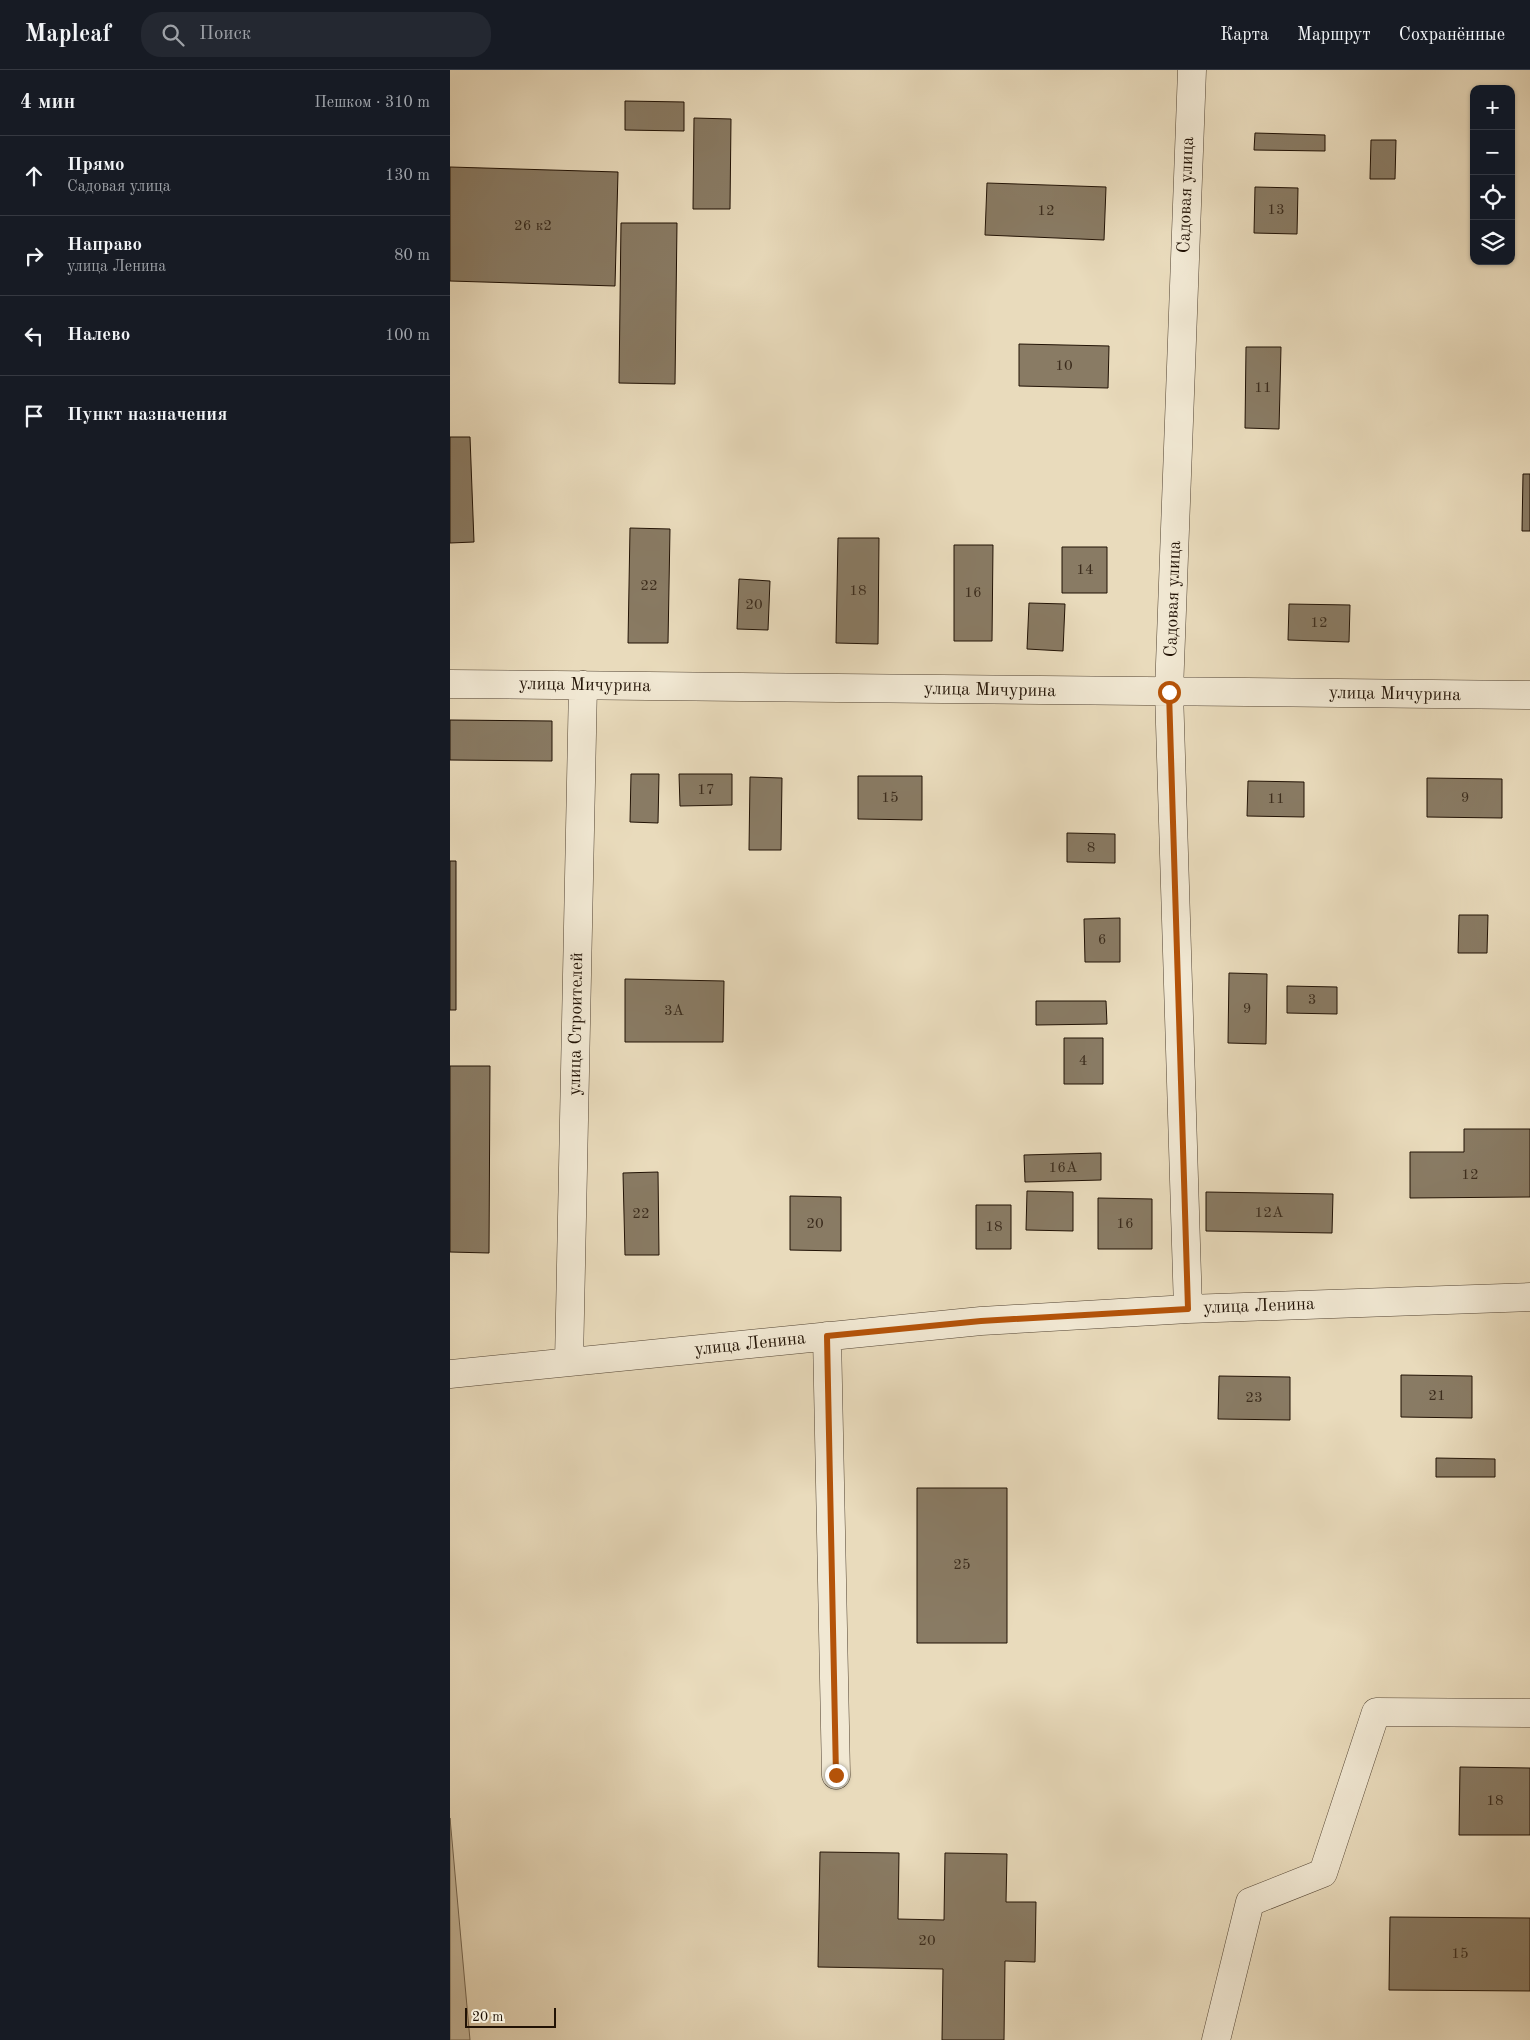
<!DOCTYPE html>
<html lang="ru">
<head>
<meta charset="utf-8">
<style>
  :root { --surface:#171b24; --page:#242831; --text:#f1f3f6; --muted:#9ea1a6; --line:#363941 }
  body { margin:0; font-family:"Old Standard TT",serif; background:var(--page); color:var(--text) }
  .controls { position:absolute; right:15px; top:15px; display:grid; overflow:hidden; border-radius:10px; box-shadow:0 1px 4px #0004 }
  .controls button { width:45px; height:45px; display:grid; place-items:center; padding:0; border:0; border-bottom:1px solid var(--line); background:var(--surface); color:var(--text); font:25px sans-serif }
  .scale { position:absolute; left:15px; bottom:12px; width:91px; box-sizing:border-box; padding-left:5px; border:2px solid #211205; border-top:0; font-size:14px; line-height:18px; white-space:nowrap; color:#211205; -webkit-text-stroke:4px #f1e8d3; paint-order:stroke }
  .stop { position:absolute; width:15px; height:15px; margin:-11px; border:4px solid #b45309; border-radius:50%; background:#fff }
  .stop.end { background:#b45309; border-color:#fff; box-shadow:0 1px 5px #0008 }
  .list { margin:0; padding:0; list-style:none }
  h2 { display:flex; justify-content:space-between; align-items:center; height:65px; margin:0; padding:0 20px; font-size:21px }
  h2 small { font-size:16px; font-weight:400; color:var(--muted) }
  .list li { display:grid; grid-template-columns:32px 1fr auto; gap:15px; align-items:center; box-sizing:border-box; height:80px; padding:0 20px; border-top:1px solid var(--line) }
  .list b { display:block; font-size:19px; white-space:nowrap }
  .list p { margin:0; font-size:16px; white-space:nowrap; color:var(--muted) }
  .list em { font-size:16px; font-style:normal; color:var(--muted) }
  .icon { flex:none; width:28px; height:28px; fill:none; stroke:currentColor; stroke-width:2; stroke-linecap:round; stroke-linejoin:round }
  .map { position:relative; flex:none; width:1080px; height:1970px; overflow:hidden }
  header { display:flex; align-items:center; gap:30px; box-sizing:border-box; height:70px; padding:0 25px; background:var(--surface); border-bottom:1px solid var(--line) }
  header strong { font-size:24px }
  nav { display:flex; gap:28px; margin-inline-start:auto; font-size:18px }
  .search { width:350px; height:45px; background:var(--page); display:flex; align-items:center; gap:12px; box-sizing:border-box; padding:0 18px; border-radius:20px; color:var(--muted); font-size:19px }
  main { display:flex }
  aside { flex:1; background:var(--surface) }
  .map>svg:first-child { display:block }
</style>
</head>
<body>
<header>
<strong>Mapleaf</strong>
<div class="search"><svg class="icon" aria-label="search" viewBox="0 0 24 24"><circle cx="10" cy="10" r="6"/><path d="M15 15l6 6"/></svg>Поиск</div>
<nav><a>Карта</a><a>Маршрут</a><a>Сохранённые</a></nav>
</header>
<main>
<aside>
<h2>4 мин<small>Пешком · 310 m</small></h2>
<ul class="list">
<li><svg class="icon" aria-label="ahead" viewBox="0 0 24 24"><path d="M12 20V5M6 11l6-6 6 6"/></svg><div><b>Прямо</b><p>Садовая улица</p></div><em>130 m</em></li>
<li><svg class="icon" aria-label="right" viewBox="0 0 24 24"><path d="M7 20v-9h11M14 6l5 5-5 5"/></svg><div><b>Направо</b><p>улица Ленина</p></div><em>80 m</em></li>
<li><svg class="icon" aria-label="left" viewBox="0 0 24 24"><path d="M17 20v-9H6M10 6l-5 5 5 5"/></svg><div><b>Налево</b></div><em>100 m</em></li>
<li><svg class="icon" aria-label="arrive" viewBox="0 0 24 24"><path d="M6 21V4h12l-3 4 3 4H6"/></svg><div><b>Пункт назначения</b></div></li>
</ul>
</aside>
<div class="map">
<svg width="1080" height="1970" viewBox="0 0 1080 1970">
  <rect width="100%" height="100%" fill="#e9dbbc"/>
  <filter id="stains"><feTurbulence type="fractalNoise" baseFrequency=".004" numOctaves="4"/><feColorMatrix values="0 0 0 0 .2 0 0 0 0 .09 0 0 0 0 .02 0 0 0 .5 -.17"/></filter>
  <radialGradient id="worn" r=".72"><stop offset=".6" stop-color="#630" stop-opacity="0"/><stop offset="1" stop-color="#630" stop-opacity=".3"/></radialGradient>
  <!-- green -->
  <path fill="#c7b99d" stroke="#746651" d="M0,1748L20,1970H0Z"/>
  <!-- building -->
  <path fill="#897b64" stroke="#211205" d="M175,31L234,32V61L175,60Z
    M244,48L281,49L280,139H243Z
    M805,63L875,65V81L804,80Z
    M921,70H946L945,109H920Z
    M0,97L168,102L165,216L0,211Z
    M537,113L656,117L654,170L535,165Z
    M805,117L848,118L847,164L804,163Z
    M171,153H227L225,314L169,313Z
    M569,274L659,276L658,318L569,316Z
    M796,277H831L829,359L795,358Z
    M0,367H20L24,472L0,473Z
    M1073,404H1080V461H1072Z
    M180,458L220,459L218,573H178Z
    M388,468H429L428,574L386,573Z
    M504,475H543L542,571H504Z
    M612,477H657V523H612Z
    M289,509L320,511L318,560L287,559Z
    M579,533L615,534L613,581L577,579Z
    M839,534L900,535L899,572L838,570Z
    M0,650L102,651V691L0,690Z
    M181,704H209L208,753L180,752Z
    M229,704H282V735L230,736Z
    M408,706H472V750L408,749Z
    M300,707L332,708L331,780H299Z
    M977,708L1052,709V748L977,747Z
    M798,711L854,712V747L797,746Z
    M617,763L665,764V793L617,792Z
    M0,791H6V940H0Z
    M1009,845H1038L1037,883H1008Z
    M670,848V892H635L634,849Z
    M779,903L817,904L816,974L778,973Z
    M175,909L274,911L273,972H175Z
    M837,916L887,917V944L837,943Z
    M586,931H656L657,954L586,955Z
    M614,968H653V1014H614Z
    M0,996H40L39,1183L0,1182Z
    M1014,1059H1080V1127L960,1128V1082H1014Z
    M651,1083V1110L575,1112L574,1085Z
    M208,1102L209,1185H175L173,1103Z
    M577,1121L623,1122V1161L576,1160Z
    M756,1122L883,1124L882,1163L756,1161Z
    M340,1126L391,1127V1181L340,1180Z
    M648,1128L702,1129V1179H648Z
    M526,1135H561V1179H526Z
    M951,1305L1022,1306V1348L951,1347Z
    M769,1306L840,1307V1350L768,1349Z
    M986,1388L1045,1389V1407H986Z
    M467,1418H557V1573H467Z
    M1010,1697L1080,1698V1765H1009Z
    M370,1782L449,1783L448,1849L494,1850L495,1783L557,1784L556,1832H586L585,1892L555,1891L554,1970H492L493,1899L368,1897Z
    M940,1847L1080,1848V1921L939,1920Z"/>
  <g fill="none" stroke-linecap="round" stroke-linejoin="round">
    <defs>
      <path id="minor" d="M0,614L1080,625
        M738,1239L719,621L742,0
        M377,1266L386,1705
        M119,1292L133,615
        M0,1304L531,1251L738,1239L1080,1227
        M766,1970L800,1832L873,1803L926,1642L1080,1643"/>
    </defs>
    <!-- minor casing -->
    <use href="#minor" stroke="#534433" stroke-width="29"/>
    <!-- minor -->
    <use href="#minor" stroke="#f1e8d3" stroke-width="28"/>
  </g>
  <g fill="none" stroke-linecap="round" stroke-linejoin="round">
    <!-- route -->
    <path stroke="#b45309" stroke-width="6" d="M386,1705L377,1266L531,1251L738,1239L719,622"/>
  </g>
  <g text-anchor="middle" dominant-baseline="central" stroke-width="4" stroke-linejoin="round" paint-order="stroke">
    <!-- number labels -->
    <g font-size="15" fill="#3b2c1d">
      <text x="826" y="140">13</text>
      <text x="596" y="141">12</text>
      <text x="83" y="156">26 к2</text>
      <text x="614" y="296">10</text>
      <text x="813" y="318">11</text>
      <text x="635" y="500">14</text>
      <text x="199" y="516">22</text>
      <text x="408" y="521">18</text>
      <text x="523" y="523">16</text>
      <text x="304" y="535">20</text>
      <text x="869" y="553">12</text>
      <text x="256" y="720">17</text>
      <text x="440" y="728">15</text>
      <text x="1015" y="728">9</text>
      <text x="826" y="729">11</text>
      <text x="641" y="778">8</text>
      <text x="652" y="870">6</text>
      <text x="862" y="930">3</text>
      <text x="797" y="939">9</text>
      <text x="224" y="941">3А</text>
      <text x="633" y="991">4</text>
      <text x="613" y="1098">16А</text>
      <text x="1020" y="1105">12</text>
      <text x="819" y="1143">12А</text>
      <text x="191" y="1144">22</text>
      <text x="365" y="1154">20</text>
      <text x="675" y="1154">16</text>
      <text x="544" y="1157">18</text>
      <text x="987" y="1326">21</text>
      <text x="804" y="1328">23</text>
      <text x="512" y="1495">25</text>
      <text x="1045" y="1731">18</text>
      <text x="477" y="1871">20</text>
      <text x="1010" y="1884">15</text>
    </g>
    <!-- street labels -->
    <g font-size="18" fill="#211205" stroke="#f1e8d3">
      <text transform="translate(736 125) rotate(-88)">Садовая улица</text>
      <text transform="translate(723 529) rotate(-88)">Садовая улица</text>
      <text transform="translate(135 615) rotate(1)">улица Мичурина</text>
      <text transform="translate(540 620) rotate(1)">улица Мичурина</text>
      <text transform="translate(945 624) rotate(1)">улица Мичурина</text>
      <text transform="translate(126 954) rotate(-89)">улица Строителей</text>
      <text transform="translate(809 1236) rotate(-2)">улица Ленина</text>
      <text transform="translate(300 1274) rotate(-6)">улица Ленина</text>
    </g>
  </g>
  <rect width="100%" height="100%" filter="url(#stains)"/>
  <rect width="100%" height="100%" fill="url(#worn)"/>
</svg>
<div class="controls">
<button>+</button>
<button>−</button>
<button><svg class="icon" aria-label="locate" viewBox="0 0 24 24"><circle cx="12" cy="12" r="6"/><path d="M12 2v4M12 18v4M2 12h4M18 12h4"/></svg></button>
<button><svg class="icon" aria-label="layers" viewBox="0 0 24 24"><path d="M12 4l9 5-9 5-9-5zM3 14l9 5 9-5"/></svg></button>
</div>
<div class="scale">20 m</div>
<div class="stop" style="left:719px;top:622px"></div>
<div class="stop end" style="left:386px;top:1705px"></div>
</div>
</main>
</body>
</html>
